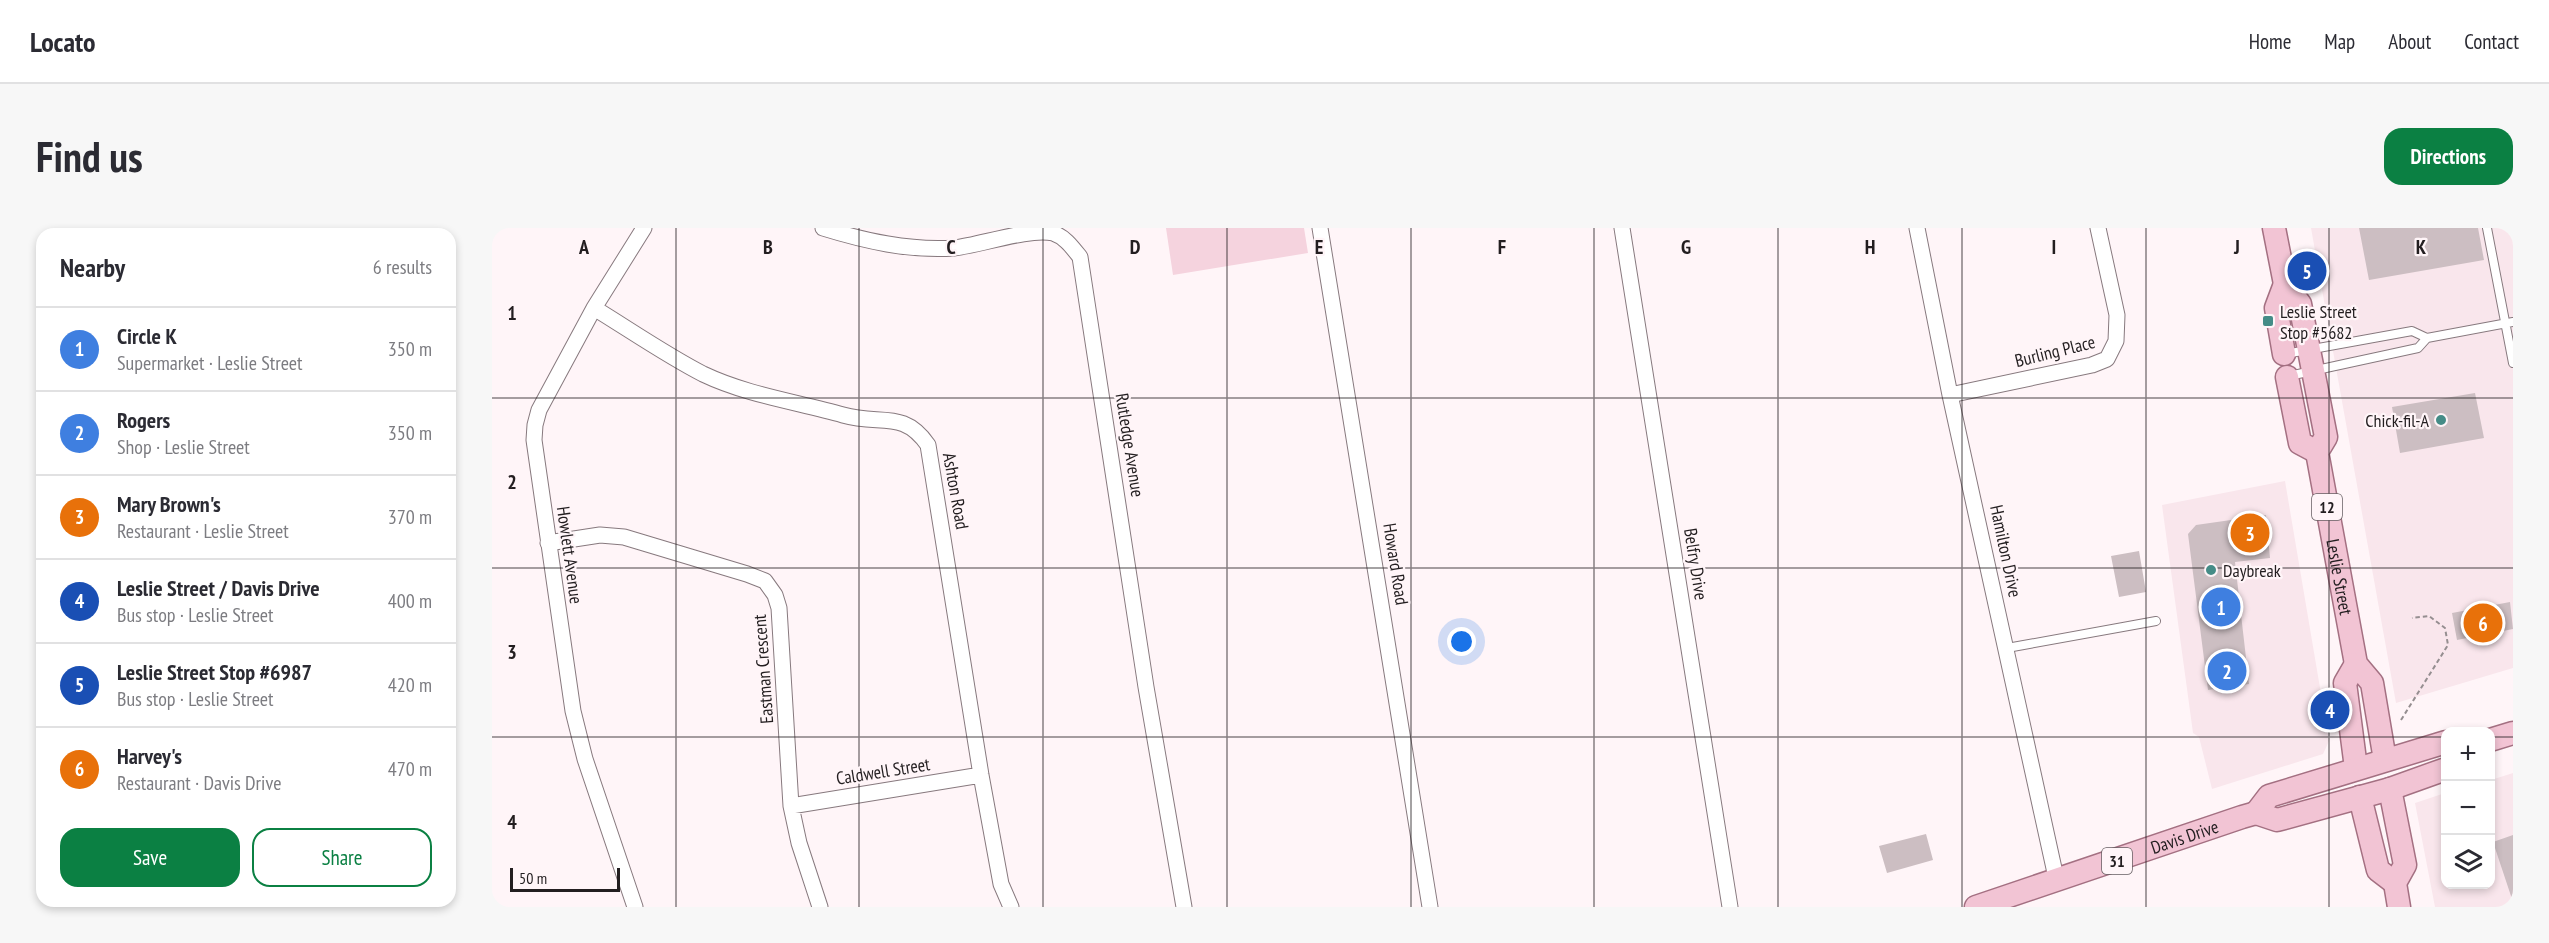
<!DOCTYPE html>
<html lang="en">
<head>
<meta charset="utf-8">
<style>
  :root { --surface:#fff; --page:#f7f7f7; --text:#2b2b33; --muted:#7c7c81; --line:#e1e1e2; --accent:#0b8043 }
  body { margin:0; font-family:"PT Sans Narrow",sans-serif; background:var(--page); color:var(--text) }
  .controls { position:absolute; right:18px; bottom:18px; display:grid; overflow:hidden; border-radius:12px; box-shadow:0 3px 9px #0003 }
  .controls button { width:54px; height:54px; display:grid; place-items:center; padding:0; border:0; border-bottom:2px solid var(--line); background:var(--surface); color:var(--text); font:30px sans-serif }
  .scale { position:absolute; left:18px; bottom:15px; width:110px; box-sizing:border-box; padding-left:6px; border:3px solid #231e20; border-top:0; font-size:16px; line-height:21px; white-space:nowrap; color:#231e20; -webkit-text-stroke:4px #fff5f8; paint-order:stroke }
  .you { position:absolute; left:970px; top:414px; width:21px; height:21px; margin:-15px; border:4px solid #fff; border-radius:50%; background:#1a73e8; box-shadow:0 0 0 9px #1a73e833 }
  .badge { display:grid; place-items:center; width:39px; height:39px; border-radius:50%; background:var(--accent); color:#fff; font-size:20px; font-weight:700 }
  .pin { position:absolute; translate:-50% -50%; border:3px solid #fff; box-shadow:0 2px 6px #0006 }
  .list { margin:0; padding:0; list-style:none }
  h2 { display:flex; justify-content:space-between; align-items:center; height:78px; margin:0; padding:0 24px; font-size:26px }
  h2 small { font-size:20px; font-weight:400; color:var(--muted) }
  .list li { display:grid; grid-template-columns:39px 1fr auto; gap:18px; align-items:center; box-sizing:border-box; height:84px; padding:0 24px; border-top:2px solid var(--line) }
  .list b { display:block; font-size:22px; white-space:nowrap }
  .list p { margin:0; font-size:20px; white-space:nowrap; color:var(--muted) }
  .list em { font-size:20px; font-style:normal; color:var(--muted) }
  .actions { display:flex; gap:12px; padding:18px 24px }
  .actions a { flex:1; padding:14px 0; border:2px solid var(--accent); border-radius:18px; text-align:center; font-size:21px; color:var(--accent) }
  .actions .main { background:var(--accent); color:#fff }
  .icon { flex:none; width:33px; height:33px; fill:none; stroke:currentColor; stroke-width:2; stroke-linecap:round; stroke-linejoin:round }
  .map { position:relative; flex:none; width:2021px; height:679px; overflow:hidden; border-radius:18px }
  header { display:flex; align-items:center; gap:36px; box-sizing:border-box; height:84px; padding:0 30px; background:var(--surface); border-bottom:2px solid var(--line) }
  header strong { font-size:28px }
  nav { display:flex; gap:33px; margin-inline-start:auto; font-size:21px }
  .intro { display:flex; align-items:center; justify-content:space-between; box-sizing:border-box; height:144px; padding:0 36px }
  h1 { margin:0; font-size:42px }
  .button { padding:15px 27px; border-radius:18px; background:var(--accent); color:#fff; font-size:21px; font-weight:700 }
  main { display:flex; gap:36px; padding:0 36px }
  aside { flex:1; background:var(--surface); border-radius:18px; box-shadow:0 3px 9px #0003 }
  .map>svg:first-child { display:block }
</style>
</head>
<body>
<header>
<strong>Locato</strong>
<nav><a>Home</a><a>Map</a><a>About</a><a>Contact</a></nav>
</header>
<div class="intro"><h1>Find us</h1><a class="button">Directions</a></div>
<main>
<aside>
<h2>Nearby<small>6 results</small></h2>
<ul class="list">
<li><span class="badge" style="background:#3f7fe0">1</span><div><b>Circle K</b><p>Supermarket · Leslie Street</p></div><em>350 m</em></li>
<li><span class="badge" style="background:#3f7fe0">2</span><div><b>Rogers</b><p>Shop · Leslie Street</p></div><em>350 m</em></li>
<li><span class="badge" style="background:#e8710a">3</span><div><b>Mary Brown's</b><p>Restaurant · Leslie Street</p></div><em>370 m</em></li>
<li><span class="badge" style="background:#1a4fb4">4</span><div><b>Leslie Street / Davis Drive</b><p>Bus stop · Leslie Street</p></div><em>400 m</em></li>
<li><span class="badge" style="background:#1a4fb4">5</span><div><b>Leslie Street Stop #6987</b><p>Bus stop · Leslie Street</p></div><em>420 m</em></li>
<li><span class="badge" style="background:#e8710a">6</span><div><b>Harvey's</b><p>Restaurant · Davis Drive</p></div><em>470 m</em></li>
</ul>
<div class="actions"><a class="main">Save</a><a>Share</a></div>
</aside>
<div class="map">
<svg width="2021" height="679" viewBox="0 0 2021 679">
  <rect width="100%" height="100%" fill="#fff5f8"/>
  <!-- built -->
  <path fill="#f9e6ec" d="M1819,0H2021V440L1904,475Z
    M1793,253L1837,513L1831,526L1720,561L1707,509L1701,505L1670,277Z
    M2021,545V679H1943L1923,575L1953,565L1954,656H1998L1999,552Z"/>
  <!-- green -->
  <path fill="#f5d3de" d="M674,0H812L816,25L681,47Z"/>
  <!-- building -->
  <path fill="#ccbec2" d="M1867,0H1986L1992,32L1877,52Z
    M1983,165L1992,210L1908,225L1900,179Z
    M1774,287L1778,330L1743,334L1757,456L1716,462L1696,306L1704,297Z
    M1647,323L1654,364L1627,369L1619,328Z
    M2018,374L2021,401L1965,412L1960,385Z
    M1434,606L1441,632L1395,645L1387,618Z
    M2021,607V674L2001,614Z"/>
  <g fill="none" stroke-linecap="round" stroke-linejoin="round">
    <defs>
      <path id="service" d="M1995,0L2021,135
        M1793,126L1920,103L1935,110L2021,94
        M1797,148L1926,120L1935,110
        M1515,420L1664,393"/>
      <path id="minor" d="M331,0C373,13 417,23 462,20C489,17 536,0 561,5C573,9 580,19 588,29L654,459L692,679
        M828,0L938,679
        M1130,0L1238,679
        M1425,0L1458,167L1565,654
        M102,80C138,102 174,127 211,146C255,167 305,174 351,187C388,198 411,181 436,217L489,547L509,656L519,679
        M1458,167L1600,137L1615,131L1624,113L1625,87L1606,0
        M56,315L108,307L132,309L255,346L273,353L283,367L287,380L299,578L307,615L328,679
        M299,578L489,547
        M143,679L93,531L81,483L42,212L43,197L47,182L102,80L152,0"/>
      <g id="primary">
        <path id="s1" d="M1782,0L1793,56L1808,76L1834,209L1825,224L1864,436L1880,455L1893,532"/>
        <path d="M1792,126L1784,80L1793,56"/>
        <path d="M1795,149L1808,215L1825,224"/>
        <path d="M1864,436L1853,455L1864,540"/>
        <path d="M1998,512L2021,505"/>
        <path d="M1898,561L1913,637L1903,655L1907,679"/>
        <path d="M1868,569L1886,642L1903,655"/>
        <path d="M1764,585L1777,568L1954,514"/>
        <path id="s2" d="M1484,679L1750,589L1764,585L1785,592L1898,561L1954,541"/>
      </g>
    </defs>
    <!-- service casing -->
    <use href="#service" stroke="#87797e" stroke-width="10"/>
    <!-- minor casing -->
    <use href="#minor" stroke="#87797e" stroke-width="17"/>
    <!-- primary casing -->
    <use href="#primary" stroke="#a47082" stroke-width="25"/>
    <!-- path -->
    <path stroke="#958e90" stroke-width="2" stroke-dasharray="4.5 3" stroke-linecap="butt" d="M1909,492L1956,417L1953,400L1937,388L1920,390"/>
    <!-- service -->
    <use href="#service" stroke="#fff" stroke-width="8"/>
    <!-- minor -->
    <use href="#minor" stroke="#fff" stroke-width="15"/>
    <!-- primary -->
    <use href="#primary" stroke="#f2c4d4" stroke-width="22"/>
  </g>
  <!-- grid -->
  <path fill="none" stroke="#231e20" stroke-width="1.5" stroke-opacity="0.55" d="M184,0V679M367,0V679M551,0V679M735,0V679M919,0V679M1102,0V679M1286,0V679M1470,0V679M1654,0V679M1837,0V679M0,170H2021M0,340H2021M0,509H1954M1998,509H2021"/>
  <!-- markers -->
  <g fill="#458c87" stroke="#fff5f8" stroke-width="2">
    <rect x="1770" y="87" width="12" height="12" rx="3"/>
    <circle cx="1949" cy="192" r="6"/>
    <circle cx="1719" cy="342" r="6"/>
  </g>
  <g text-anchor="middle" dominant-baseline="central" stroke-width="4.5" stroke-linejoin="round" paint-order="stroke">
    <!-- shield labels -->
    <g fill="#fff5f8" stroke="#655e61" stroke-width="1.5">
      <rect x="1820" y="266" width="30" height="26" rx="4.5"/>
      <rect x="1610" y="620" width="30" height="26" rx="4.5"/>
    </g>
    <g font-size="16" font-weight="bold" fill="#231e20">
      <text x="1835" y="279">12</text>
      <text x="1625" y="633">31</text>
    </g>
    <!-- poi labels -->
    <g font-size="18" fill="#231e20" stroke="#fff5f8" text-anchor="start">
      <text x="1788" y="83">Leslie Street<tspan x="1788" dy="21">Stop #5682</tspan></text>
      <text x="1937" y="192" text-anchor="end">Chick-fil-A</text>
      <text x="1731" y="342">Daybreak</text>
    </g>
    <!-- street labels -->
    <g font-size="18" fill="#231e20" stroke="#fff5f8">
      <text transform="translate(1563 123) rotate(-14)">Burling Place</text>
      <text transform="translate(638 217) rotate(81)">Rutledge Avenue</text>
      <text transform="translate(464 263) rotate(80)">Ashton Road</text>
      <text transform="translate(1514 323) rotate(78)">Hamilton Drive</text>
      <text transform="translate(78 327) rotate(82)">Howlett Avenue</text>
      <text transform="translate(904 336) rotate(81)">Howard Road</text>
      <text transform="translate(1204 336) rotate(81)">Belfry Drive</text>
      <text stroke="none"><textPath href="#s1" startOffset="362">Leslie Street</textPath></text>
      <text transform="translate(271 441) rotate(-94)">Eastman Crescent</text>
      <text transform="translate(391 543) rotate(-9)">Caldwell Street</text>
      <text stroke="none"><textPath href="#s2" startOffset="220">Davis Drive</textPath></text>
    </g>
  </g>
  <g font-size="20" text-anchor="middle" font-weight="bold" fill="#231e20" stroke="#fff5f8" stroke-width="4.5" stroke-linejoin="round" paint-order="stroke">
    <text x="92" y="26">A</text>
    <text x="276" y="26">B</text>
    <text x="459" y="26">C</text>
    <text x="643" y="26">D</text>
    <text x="827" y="26">E</text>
    <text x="1010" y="26">F</text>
    <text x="1194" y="26">G</text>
    <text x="1378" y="26">H</text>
    <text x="1562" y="26">I</text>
    <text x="1745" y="26">J</text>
    <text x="1929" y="26">K</text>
    <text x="20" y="92">1</text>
    <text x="20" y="261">2</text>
    <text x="20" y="431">3</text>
    <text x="20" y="601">4</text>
  </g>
</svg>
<div class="controls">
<button>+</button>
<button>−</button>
<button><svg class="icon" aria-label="layers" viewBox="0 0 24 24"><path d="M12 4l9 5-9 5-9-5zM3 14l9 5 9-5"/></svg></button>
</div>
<div class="scale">50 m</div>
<div class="you"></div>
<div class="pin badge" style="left:1729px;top:379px;background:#3f7fe0">1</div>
<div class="pin badge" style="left:1735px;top:443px;background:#3f7fe0">2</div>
<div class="pin badge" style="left:1758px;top:305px;background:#e8710a">3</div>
<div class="pin badge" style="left:1838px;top:482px;background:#1a4fb4">4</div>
<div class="pin badge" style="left:1815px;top:43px;background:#1a4fb4">5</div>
<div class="pin badge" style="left:1991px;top:395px;background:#e8710a">6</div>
</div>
</main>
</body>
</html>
